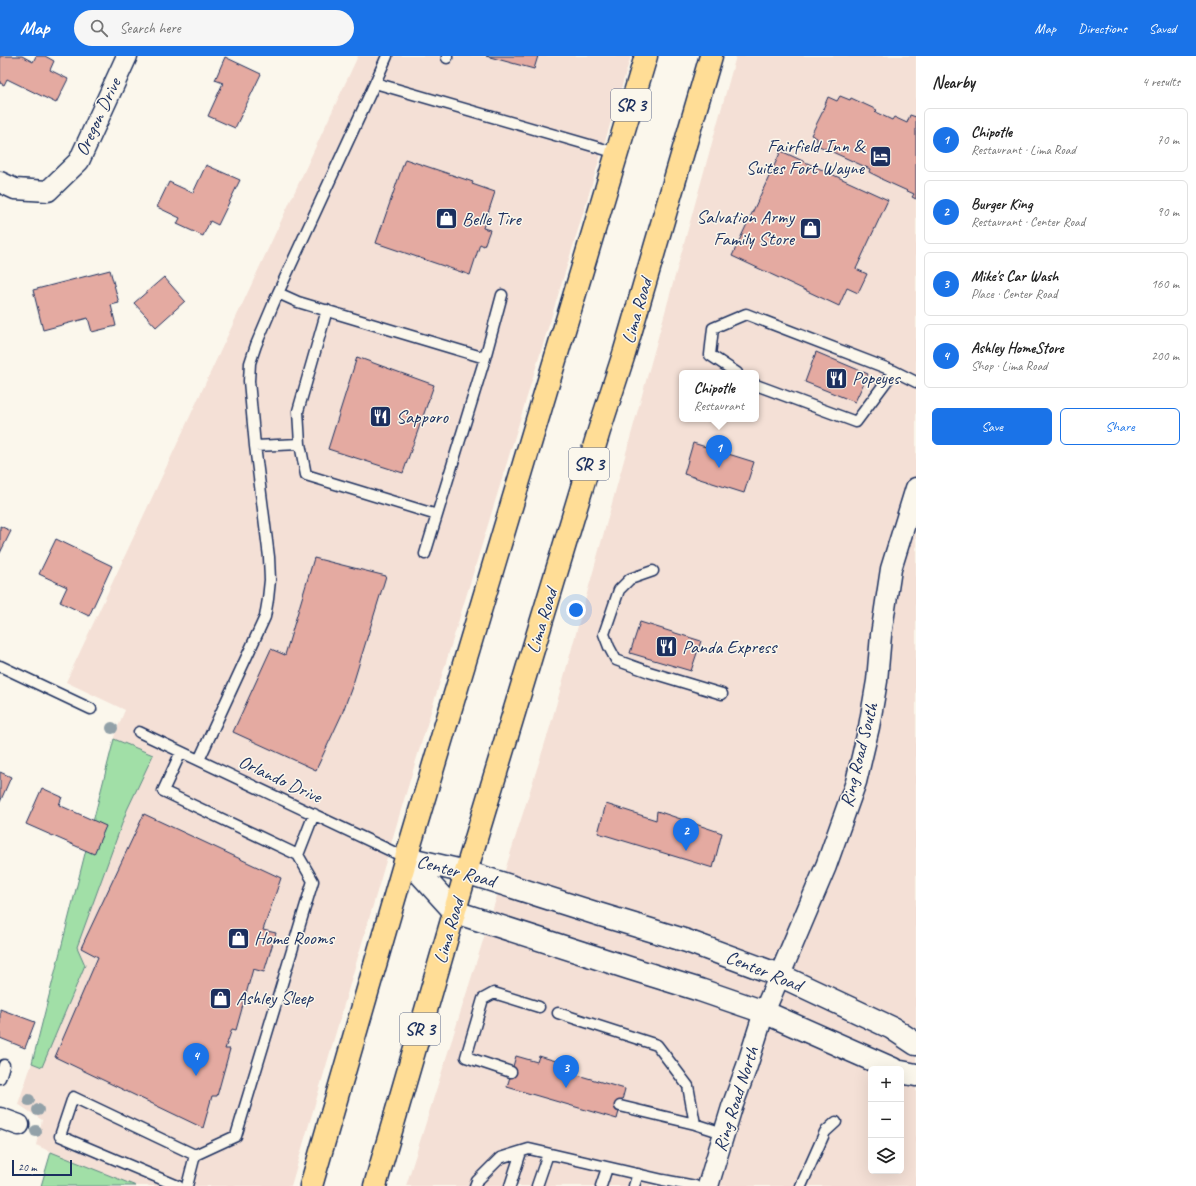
<!DOCTYPE html>
<html lang="en">
<head>
<meta charset="utf-8">
<style>
  :root { --surface:#fff; --page:#f6f6f6; --text:#222; --muted:#767676; --line:#e0e0e0; --accent:#1a73e8 }
  body { margin:0; font-family:Caveat,sans-serif; background:var(--page); color:var(--text) }
  .controls { position:absolute; right:12px; bottom:12px; display:grid; overflow:hidden; border-radius:6px; box-shadow:0 4px 16px #0002 }
  .controls button { width:36px; height:36px; display:grid; place-items:center; padding:0; border:0; border-bottom:1px solid var(--line); background:var(--surface); color:var(--text); font:20px sans-serif }
  .scale { position:absolute; left:12px; bottom:10px; width:60px; box-sizing:border-box; padding-left:4px; border:2px solid #1b2f5e; border-top:0; font-size:11px; line-height:14px; white-space:nowrap; color:#1b2f5e; -webkit-text-stroke:3px #fbf7ec; paint-order:stroke }
  .you { position:absolute; left:576px; top:554px; width:14px; height:14px; margin:-10px; border:3px solid #fff; border-radius:50%; background:#1a73e8; box-shadow:0 0 0 6px #1a73e833 }
  .badge { display:grid; place-items:center; width:26px; height:26px; border-radius:50%; background:var(--accent); color:#fff; font-size:13px; font-weight:700 }
  .pin { position:absolute; translate:-50% -33px; filter:drop-shadow(0 1px 2px #0008) }
  .pin::after { content:''; position:absolute; top:21px; width:14px; height:12px; background:inherit; clip-path:polygon(0 0,100% 0,50% 100%) }
  .popup { position:absolute; left:679px; top:314px; width:80px; height:52px; box-sizing:border-box; display:grid; place-content:center; border-radius:6px; background:var(--surface); filter:drop-shadow(0 1px 3px #0005); font-size:13px; white-space:nowrap; color:var(--muted) }
  .popup b { font-size:15px; color:var(--text) }
  .popup::after { content:''; position:absolute; left:50%; top:100%; margin-left:-8px; border:8px solid transparent; border-top-color:var(--surface) }
  .list { margin:0; padding:0; list-style:none }
  h2 { display:flex; justify-content:space-between; align-items:center; height:52px; margin:0; padding:0 16px; font-size:17px }
  h2 small { font-size:13px; font-weight:400; color:var(--muted) }
  .list li { display:grid; grid-template-columns:26px 1fr auto; gap:12px; align-items:center; box-sizing:border-box; height:64px; margin:0 8px 8px; padding:0 8px; border:1px solid var(--line); border-radius:6px }
  .list b { display:block; font-size:15px; white-space:nowrap }
  .list p { margin:0; font-size:13px; white-space:nowrap; color:var(--muted) }
  .list em { font-size:13px; font-style:normal; color:var(--muted) }
  .actions { display:flex; gap:8px; padding:12px 16px }
  .actions a { flex:1; padding:9px 0; border:1px solid var(--accent); border-radius:6px; text-align:center; font-size:14px; color:var(--accent) }
  .actions .main { background:var(--accent); color:#fff }
  .icon { flex:none; width:22px; height:22px; fill:none; stroke:currentColor; stroke-width:2; stroke-linecap:round; stroke-linejoin:round }
  .map { position:relative; flex:none; width:916px; height:1130px; overflow:hidden }
  header { display:flex; align-items:center; gap:24px; box-sizing:border-box; height:56px; padding:0 20px; background:var(--accent); color:#fff }
  header strong { font-size:19px }
  nav { display:flex; gap:22px; margin-inline-start:auto; font-size:14px }
  .search { width:280px; height:36px; background:var(--page); display:flex; align-items:center; gap:10px; box-sizing:border-box; padding:0 14px; border-radius:22px; color:var(--muted); font-size:15px }
  main { display:flex }
  aside { flex:1; background:var(--surface) }
  .map>svg:first-child { display:block }
</style>
</head>
<body>
<header>
<strong>Map</strong>
<div class="search"><svg class="icon" aria-label="search" viewBox="0 0 24 24"><circle cx="10" cy="10" r="6"/><path d="M15 15l6 6"/></svg>Search here</div>
<nav><a>Map</a><a>Directions</a><a>Saved</a></nav>
</header>
<main>
<div class="map">
<svg width="916" height="1130" viewBox="0 0 916 1130">
  <rect width="100%" height="100%" fill="#fbf7ec"/>
  <filter id="ink" filterUnits="userSpaceOnUse"><feTurbulence type="fractalNoise" baseFrequency=".025" numOctaves="2"/><feDisplacementMap in="SourceGraphic" scale="8" xChannelSelector="R" yChannelSelector="G"/><feConvolveMatrix kernelMatrix="1 2 1 2 8 2 1 2 1" color-interpolation-filters="sRGB"/></filter>
  <g filter="url(#ink)">
    <!-- built -->
    <path fill="#f4e0d6" fill-rule="evenodd" d="M358,0H631L400,757L291,1130H41L51,1096L36,1089L42,1064L18,1048L32,1007L115,678L125,654L66,626Z
      M736,0H916V1130H406L550,671ZM682,317H756V363H682ZM871,1013H901V1115H871Z"/>
    <!-- green -->
    <path fill="#a1dfa7" stroke="#5e8782" d="M114,683L153,699L127,754L77,891L85,909L42,1011L32,1007Z
      M51,1096L136,1130H41Z"/>
    <!-- building -->
    <path fill="#e4aaa1" stroke="#1b2f5e" d="M0,0H22L33,6L36,0H45L54,5L50,14L68,23L56,47L7,23L4,29L0,27Z
      M486,0H538L534,13Z
      M225,1L261,18L235,72L208,60L223,27L215,24Z
      M840,40L850,44L851,42L877,54L875,56L892,64L894,61L907,67L910,59L916,61V143L912,141L914,138L881,123V122L869,116L870,113L817,89V82L811,79L824,53H823L828,41L837,45Z
      M781,95L888,144L856,213L867,218L858,237L847,232L839,250L732,200Z
      M405,103L473,126L472,128L495,136L483,172L490,174L484,190L480,188L470,219L376,187Z
      M206,109L240,124L218,169L210,165L203,180L177,168L180,162L157,151L169,126L193,137Z
      M110,214L119,247L111,249L116,270L92,276L88,262L43,274L33,234Z
      M164,221L185,245L156,271L134,247Z
      M816,296L868,318L855,346L805,326Z
      M357,301L434,329L403,417L328,393Z
      M693,387L754,406L744,437L684,418Z
      M0,470L11,475L0,497Z
      M56,483L112,510L89,560L60,546L67,531L39,518Z
      M314,502L386,520L353,628L342,658L316,714L233,676L271,593L285,599Z
      M640,566L701,585L691,615L630,597Z
      M0,716L11,721L0,746Z
      M42,732L62,741L59,749L106,770L94,798L26,768Z
      M606,748L656,764L657,755L722,777L713,812L598,777Z
      M144,758L281,822L263,874L276,877L264,916L253,913L236,974L232,973L225,993H230L217,1040H212L203,1072L55,1001L98,901L81,892Z
      M0,953L35,966L25,992L0,982Z
      M516,1000L537,1006L539,1000L566,1008L564,1015L625,1033L617,1063L507,1031Z"/>
    <g fill="none" stroke-linecap="round" stroke-linejoin="round">
      <defs>
        <path id="service" d="M447,2V0
          M375,27L387,0
          M485,302L502,239
          M737,317L710,299L713,272L746,258L894,315L916,326
          M756,329L856,366L894,315
          M300,388L298,355L327,254
          M255,390L300,388L306,419L437,459L485,302L298,246L278,237
          M425,498L437,459
          M653,515L630,523L619,534L604,578L609,591L616,604L649,616L722,638
          M0,610L91,653
          M139,676L406,802
          M181,696L163,735L298,799
          M199,704L265,561L268,543L270,524L269,501L255,390L249,325L250,307L256,289L278,237L375,27L617,97
          M558,957L657,989L688,1030L695,1068
          M511,1016L466,1001L483,943L494,937L539,951
          M0,1022L4,1009
          M620,1050L695,1068L723,1077
          M178,1130L60,1080L73,1041L195,1099
          M187,1130L195,1099L236,1080L313,825L298,799L314,758
          M475,1130L477,1125L500,1102L529,1093L663,1124L695,1130
          M510,1130L521,1096
          M537,1130L548,1098
          M601,1130L607,1112
          M634,1130L638,1118
          M801,1130L825,1076L836,1066"/>
        <path id="minor" d="M0,126L15,133L48,135L79,105L127,0
          M0,1062L19,1069
          M708,1130L732,1051L747,1010L764,956L826,810L856,726L869,671L877,625L881,579L891,513L916,432"/>
        <path id="tertiary" d="M406,802L466,816L598,858L687,885L779,919L892,972L916,988
          M406,802L455,856L629,912L700,934L764,956L893,1013
          M901,1016L916,1019"/>
        <path id="trunk" d="M311,1130L406,802L646,0
          M375,1130L468,809L599,375L624,298L711,0"/>
      </defs>
      <!-- service casing -->
      <use href="#service" stroke="#1b2f5e" stroke-width="13"/>
      <!-- minor casing -->
      <use href="#minor" stroke="#1b2f5e" stroke-width="23"/>
      <!-- tertiary casing -->
      <use href="#tertiary" stroke="#1b2f5e" stroke-width="25"/>
      <!-- trunk casing -->
      <use href="#trunk" stroke="#1b2f5e" stroke-width="25"/>
      <!-- service -->
      <use href="#service" stroke="#fbf7ec" stroke-width="10"/>
      <!-- minor -->
      <use href="#minor" stroke="#fbf7ec" stroke-width="20"/>
      <!-- tertiary -->
      <use href="#tertiary" stroke="#fbf7ec" stroke-width="22"/>
      <!-- trunk -->
      <use href="#trunk" stroke="#ffdd96" stroke-width="22"/>
    </g>
    <!-- trees -->
    <g fill="#92a1a8">
      <circle cx="112" cy="672" r="6"/>
      <circle cx="29" cy="1044" r="6"/>
      <circle cx="38" cy="1054" r="6"/>
      <circle cx="36" cy="1075" r="6"/>
    </g>
  </g>
  <!-- icons -->
  <defs>
    <symbol id="hotel-square" viewBox="-11 -11 22 22"><rect x="-9" y="-9" width="18" height="18" rx="4" fill="#1b2f5e" stroke="#fbf7ec"/><path d="M-6-4.5h1.5V1H6V5H4.5V3h-9V5H-6ZM-4 0a1.8 1.8 0 1 1 3.6 0ZM.5 0V-2.5h3Q6-2.5 6 0Z" fill="#fff"/></symbol>
    <symbol id="shop-square" viewBox="-11 -11 22 22"><rect x="-9" y="-9" width="18" height="18" rx="4" fill="#1b2f5e" stroke="#fbf7ec"/><path d="M-5-2.5h2.3a2.7 3.5 0 0 1 5.4 0H5L5.5 6h-11ZM-1.5-2.5h3a1.5 2.3 0 0 0-3 0Z" fill="#fff"/></symbol>
    <symbol id="restaurant-square" viewBox="-11 -11 22 22"><rect x="-9" y="-9" width="18" height="18" rx="4" fill="#1b2f5e" stroke="#fbf7ec"/><path d="M-5-6h1v4h1v-4h1v4h1v-4h1v5L-1.5 .5V6h-2V.5L-5-1ZM5-6V6H3V1.5H1.5Q1.5-4 5-6Z" fill="#fff"/></symbol>
  </defs>
  <g fill-rule="evenodd">
    <use href="#hotel-square" x="868" y="88" width="25" height="25"/>
    <use href="#shop-square" x="434" y="150" width="25" height="25"/>
    <use href="#shop-square" x="798" y="160" width="25" height="25"/>
    <use href="#restaurant-square" x="824" y="310" width="25" height="25"/>
    <use href="#restaurant-square" x="368" y="348" width="25" height="25"/>
    <use href="#restaurant-square" x="654" y="578" width="25" height="25"/>
    <use href="#shop-square" x="226" y="870" width="25" height="25"/>
    <use href="#shop-square" x="208" y="930" width="25" height="25"/>
  </g>
  <g text-anchor="middle" dominant-baseline="central" stroke-width="3" stroke-linejoin="round" paint-order="stroke">
    <!-- shield labels -->
    <g fill="#fbf7ec" stroke="#5e6b89" stroke-width="1">
      <rect x="611" y="33" width="40" height="32" rx="3"/>
      <rect x="569" y="392" width="40" height="32" rx="3"/>
      <rect x="400" y="957" width="40" height="32" rx="3"/>
    </g>
    <g font-size="18" font-weight="bold" fill="#1b2f5e">
      <text x="631" y="49">SR 3</text>
      <text x="589" y="408">SR 3</text>
      <text x="420" y="973">SR 3</text>
    </g>
    <!-- street labels -->
    <g font-size="19" fill="#1b2f5e" stroke="#fbf7ec">
      <text transform="translate(98 61) rotate(-65)">Oregon Drive</text>
      <text transform="translate(637 255) rotate(-74)">Lima Road</text>
      <text transform="translate(542 565) rotate(-73)">Lima Road</text>
      <text transform="translate(859 699) rotate(-76)">Ring Road South</text>
      <text transform="translate(280 723) rotate(25)">Orlando Drive</text>
      <text transform="translate(456 815) rotate(15)">Center Road</text>
      <text transform="translate(449 875) rotate(-74)">Lima Road</text>
      <text transform="translate(764 915) rotate(22)">Center Road</text>
      <text transform="translate(736 1043) rotate(-72)">Ring Road North</text>
    </g>
    <!-- poi labels -->
    <g font-size="19" fill="#1b2f5e" stroke="#fbf7ec" text-anchor="start">
      <text x="864" y="90" text-anchor="end">Fairfield Inn &amp;<tspan x="864" dy="22">Suites Fort Wayne</tspan></text>
      <text x="794" y="161" text-anchor="end">Salvation Army<tspan x="794" dy="22">Family Store</tspan></text>
      <text x="462" y="163">Belle Tire</text>
      <text x="852" y="322">Popeyes</text>
      <text x="396" y="361">Sapporo</text>
      <text x="682" y="591">Panda Express</text>
      <text x="254" y="882">Home Rooms</text>
      <text x="236" y="942">Ashley Sleep</text>
    </g>
  </g>
</svg>
<div class="controls">
<button>+</button>
<button>−</button>
<button><svg class="icon" aria-label="layers" viewBox="0 0 24 24"><path d="M12 4l9 5-9 5-9-5zM3 14l9 5 9-5"/></svg></button>
</div>
<div class="scale">20 m</div>
<div class="you"></div>
<div class="pin badge" style="left:719px;top:412px">1</div>
<div class="popup"><b>Chipotle</b>Restaurant</div>
<div class="pin badge" style="left:686px;top:795px">2</div>
<div class="pin badge" style="left:566px;top:1032px">3</div>
<div class="pin badge" style="left:196px;top:1020px">4</div>
</div>
<aside>
<h2>Nearby<small>4 results</small></h2>
<ul class="list">
<li><span class="badge">1</span><div><b>Chipotle</b><p>Restaurant · Lima Road</p></div><em>70 m</em></li>
<li><span class="badge">2</span><div><b>Burger King</b><p>Restaurant · Center Road</p></div><em>90 m</em></li>
<li><span class="badge">3</span><div><b>Mike's Car Wash</b><p>Place · Center Road</p></div><em>160 m</em></li>
<li><span class="badge">4</span><div><b>Ashley HomeStore</b><p>Shop · Lima Road</p></div><em>200 m</em></li>
</ul>
<div class="actions"><a class="main">Save</a><a>Share</a></div>
</aside>
</main>
</body>
</html>
